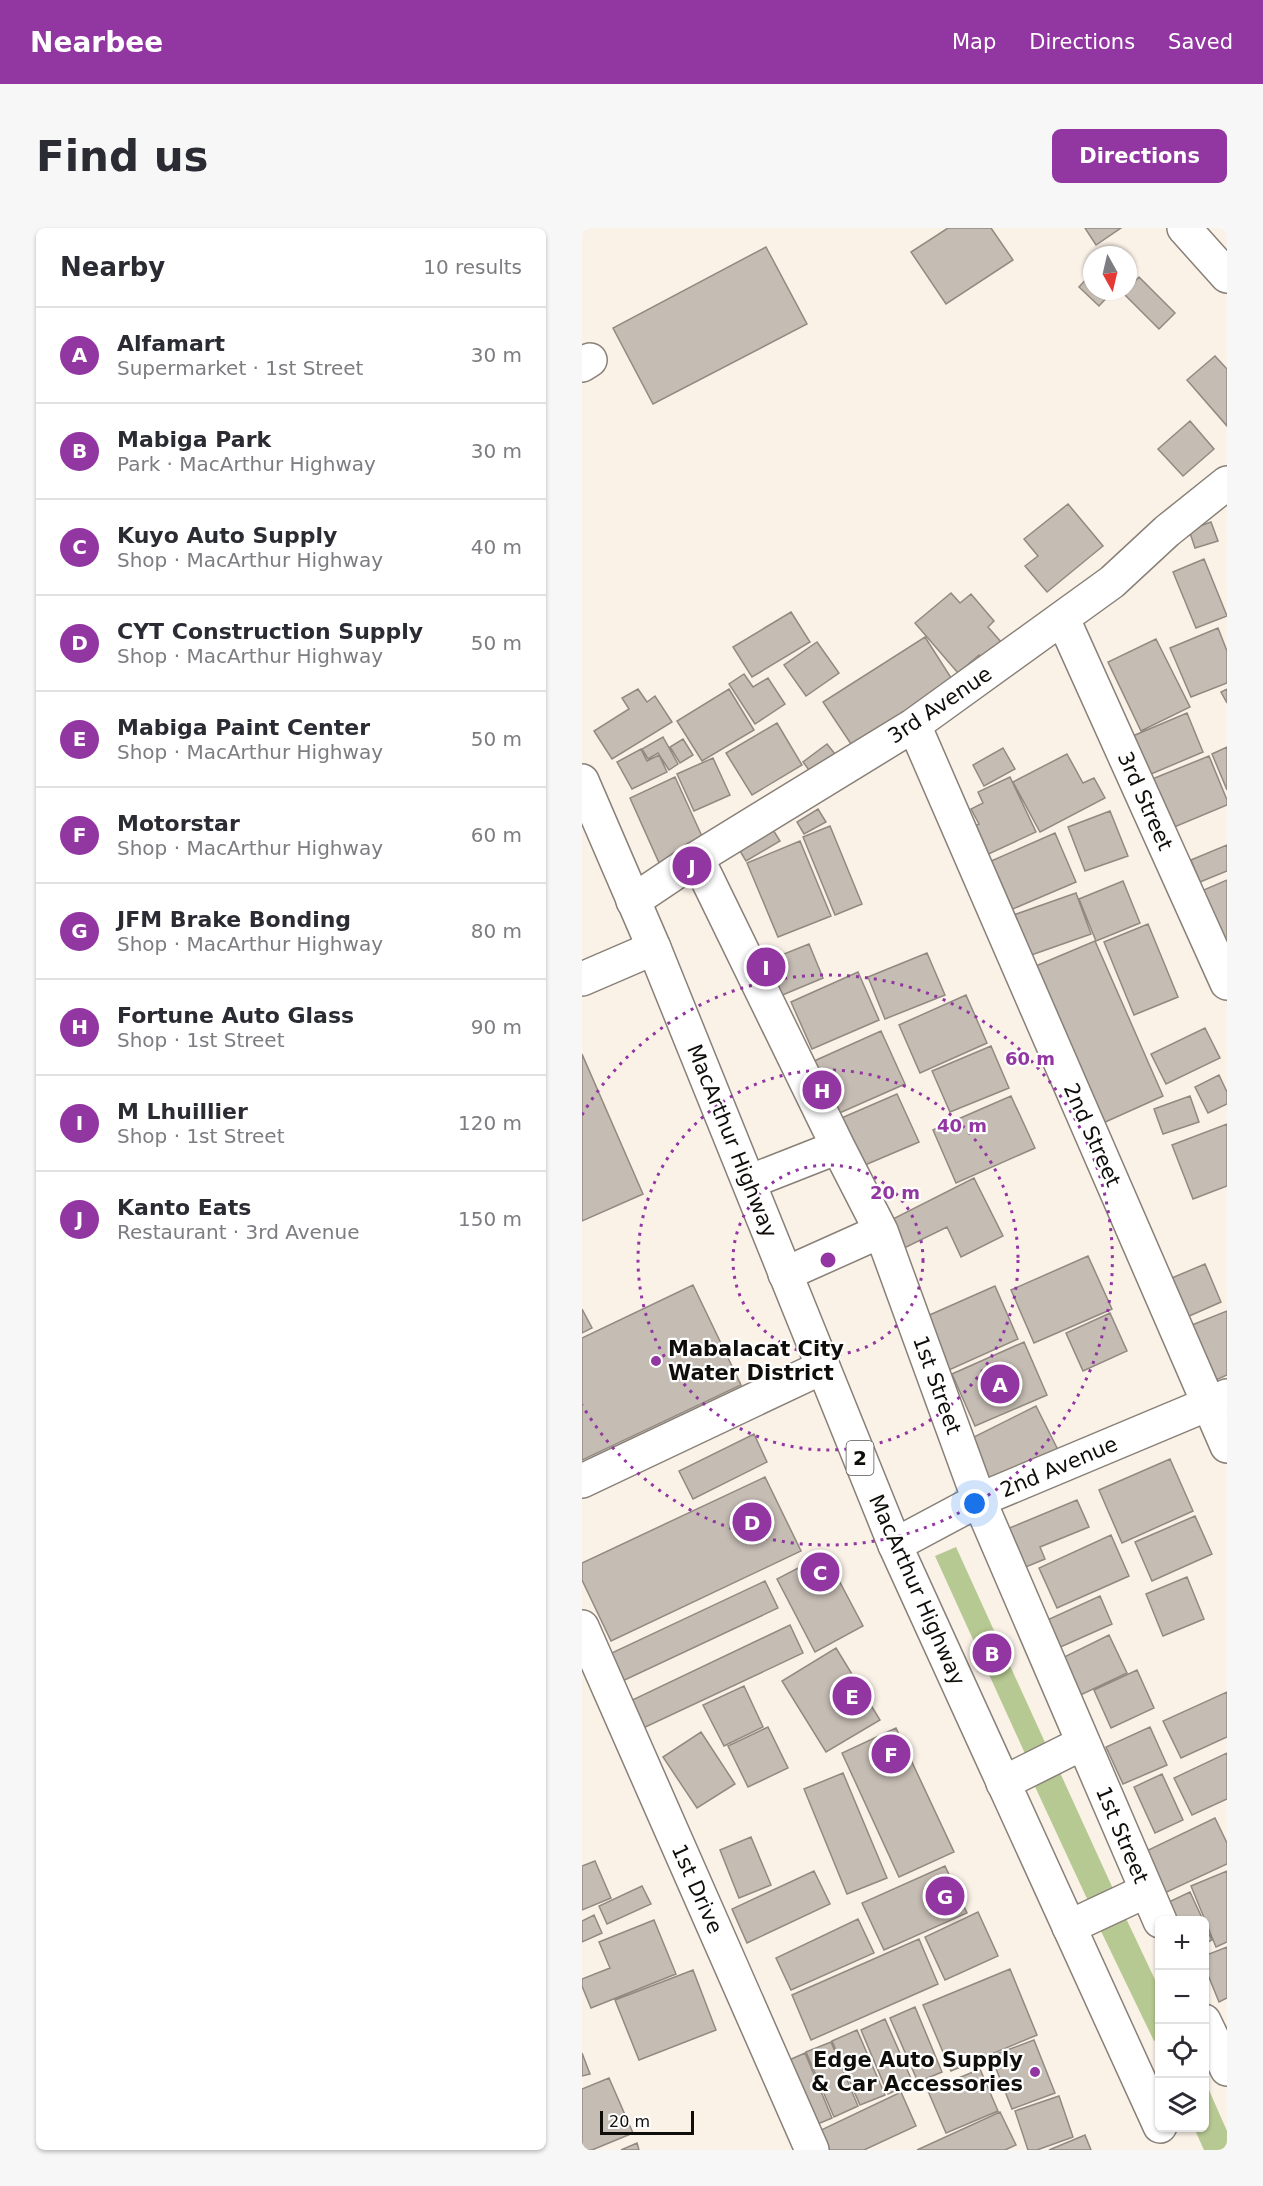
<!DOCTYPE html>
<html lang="en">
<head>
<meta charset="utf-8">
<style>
  :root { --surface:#fff; --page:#f7f7f7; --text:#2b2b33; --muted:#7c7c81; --line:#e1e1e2; --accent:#9236a1 }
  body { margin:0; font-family:"DejaVu Sans",sans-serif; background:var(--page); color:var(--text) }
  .controls { position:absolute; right:18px; bottom:18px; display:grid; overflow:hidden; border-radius:9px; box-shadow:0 2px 4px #0004 }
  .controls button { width:54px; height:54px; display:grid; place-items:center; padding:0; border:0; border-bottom:2px solid var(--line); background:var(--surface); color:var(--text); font:30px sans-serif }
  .compass { position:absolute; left:501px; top:18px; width:54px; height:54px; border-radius:50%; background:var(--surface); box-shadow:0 2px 4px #0004; rotate:172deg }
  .scale { position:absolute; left:18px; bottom:15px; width:94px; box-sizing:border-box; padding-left:6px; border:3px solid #100e0b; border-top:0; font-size:16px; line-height:21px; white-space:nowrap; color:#100e0b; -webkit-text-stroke:4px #fff; paint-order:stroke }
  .you { position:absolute; left:393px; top:1276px; width:21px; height:21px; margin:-15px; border:4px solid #fff; border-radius:50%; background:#1a73e8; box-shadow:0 0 0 9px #1a73e833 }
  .badge { display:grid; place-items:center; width:39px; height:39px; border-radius:50%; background:var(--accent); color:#fff; font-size:20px; font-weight:700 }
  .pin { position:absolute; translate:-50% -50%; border:3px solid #fff; box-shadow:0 2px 6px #0006 }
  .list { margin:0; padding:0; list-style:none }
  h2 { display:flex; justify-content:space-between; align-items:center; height:78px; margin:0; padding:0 24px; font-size:26px }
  h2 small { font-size:20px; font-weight:400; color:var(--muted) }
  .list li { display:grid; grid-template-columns:39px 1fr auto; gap:18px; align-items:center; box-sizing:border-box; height:96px; padding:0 24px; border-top:2px solid var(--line) }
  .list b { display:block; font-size:22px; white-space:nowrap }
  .list p { margin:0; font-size:20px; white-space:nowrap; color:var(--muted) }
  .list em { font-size:20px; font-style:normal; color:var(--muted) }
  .icon { flex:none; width:33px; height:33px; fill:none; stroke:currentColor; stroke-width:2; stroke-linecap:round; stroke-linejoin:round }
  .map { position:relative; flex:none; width:645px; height:1922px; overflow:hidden; border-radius:9px }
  header { display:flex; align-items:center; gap:36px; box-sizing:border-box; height:84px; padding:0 30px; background:var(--accent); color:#fff }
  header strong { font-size:28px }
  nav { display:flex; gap:33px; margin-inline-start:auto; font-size:21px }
  .intro { display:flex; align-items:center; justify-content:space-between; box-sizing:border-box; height:144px; padding:0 36px }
  h1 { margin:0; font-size:42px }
  .button { padding:15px 27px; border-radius:9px; background:var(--accent); color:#fff; font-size:21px; font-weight:700 }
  main { display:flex; gap:36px; padding:0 36px }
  aside { flex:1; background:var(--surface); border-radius:9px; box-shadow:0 2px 4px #0004 }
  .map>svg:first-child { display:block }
</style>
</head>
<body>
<header>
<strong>Nearbee</strong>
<nav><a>Map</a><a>Directions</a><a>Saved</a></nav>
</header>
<div class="intro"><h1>Find us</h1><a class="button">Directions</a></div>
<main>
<aside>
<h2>Nearby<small>10 results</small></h2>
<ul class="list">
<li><span class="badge">A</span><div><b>Alfamart</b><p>Supermarket · 1st Street</p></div><em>30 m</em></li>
<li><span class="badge">B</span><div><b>Mabiga Park</b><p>Park · MacArthur Highway</p></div><em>30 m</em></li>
<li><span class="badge">C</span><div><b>Kuyo Auto Supply</b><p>Shop · MacArthur Highway</p></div><em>40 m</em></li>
<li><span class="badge">D</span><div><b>CYT Construction Supply</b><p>Shop · MacArthur Highway</p></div><em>50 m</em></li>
<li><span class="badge">E</span><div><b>Mabiga Paint Center</b><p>Shop · MacArthur Highway</p></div><em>50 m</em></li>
<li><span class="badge">F</span><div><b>Motorstar</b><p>Shop · MacArthur Highway</p></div><em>60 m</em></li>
<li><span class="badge">G</span><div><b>JFM Brake Bonding</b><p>Shop · MacArthur Highway</p></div><em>80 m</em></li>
<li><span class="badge">H</span><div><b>Fortune Auto Glass</b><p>Shop · 1st Street</p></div><em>90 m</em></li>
<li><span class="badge">I</span><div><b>M Lhuillier</b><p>Shop · 1st Street</p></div><em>120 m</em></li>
<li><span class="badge">J</span><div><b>Kanto Eats</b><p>Restaurant · 3rd Avenue</p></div><em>150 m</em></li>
</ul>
</aside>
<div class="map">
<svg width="645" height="1922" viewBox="0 0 645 1922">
  <rect width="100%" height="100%" fill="#faf1e7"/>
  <!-- green -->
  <path fill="#b7c992" d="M374,1319L466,1521L445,1530L353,1328Z
    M475,1538L532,1663L507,1675L449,1550Z
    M541,1684L577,1760V1810L572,1813L516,1697Z
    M623,1853L645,1903V1922H622L612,1900H622Z"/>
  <!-- building -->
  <path fill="#c5bcb3" stroke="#928a81" stroke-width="1.5" d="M366,0H409L431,32L364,76L329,24Z
    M503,0H539L514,17Z
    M184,19L225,96L71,176L31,100Z
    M510,45V63H531L517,78L497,59Z
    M557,49L593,85L577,101L541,65L546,63V60Z
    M633,128L645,141V198L605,152Z
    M608,193L632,221L601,248L576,221Z
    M486,276L521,318L465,364L443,338L456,328L442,311Z
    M629,294L636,313L613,320L607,302Z
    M622,331L645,388L614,400L591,344Z
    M369,365L378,375L389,366L412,393L406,399L426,422L406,438L397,427L376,445L333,395Z
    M209,384L228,414L170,449L151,419Z
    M636,400L645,423V455L609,469L588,420Z
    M343,409L373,456L273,522L241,474Z
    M574,411L608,479L559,503L526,434Z
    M235,414L257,445L224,468L202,437Z
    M162,446L171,459L186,450L203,476L173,496L147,456Z
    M56,461L65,474L73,468L90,494L30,531L12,503L47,481L40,470Z
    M147,461L172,502L120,533L95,493Z
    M645,461V475L639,464Z
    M605,485L621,524L562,549L546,510Z
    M195,495L220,537L170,567L144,525Z
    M81,509L96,536L87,542L76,525L66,531L60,521Z
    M101,511L111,527L98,535L88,519Z
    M245,516L261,536L236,554L221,534Z
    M645,519V562L630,526Z
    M421,520L433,541L402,558L391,537Z
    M59,521L65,533L77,527L85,544L50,561L35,534Z
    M485,526L501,555L512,550L523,570L458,604L431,554Z
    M627,528L645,572V577L578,605L558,556Z
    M131,530L148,567L112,583L95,546Z
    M93,549L124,617L78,637L48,570Z
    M428,549L454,604L400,629L386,600L397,596L389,581L401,575L396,564Z
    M236,581L244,594L222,606L215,594Z
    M528,583L546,628L503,643L486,599Z
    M188,597L198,613L164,633L155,618Z
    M248,598L280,676L253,687L221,609Z
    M473,605L494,654L419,686L398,638Z
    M218,613L249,688L196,709L165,635Z
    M645,617V643L618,654L609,632Z
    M645,652V718L617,664Z
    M541,653L558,695L514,713L497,671Z
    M494,665L509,706L435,732L420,691Z
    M566,696L596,769L552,787L522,714Z
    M513,713L581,868L510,900L442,743Z
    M227,716L241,750L191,771L177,736Z
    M345,725L363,767L303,791L286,749Z
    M276,744L297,792L230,821L209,774Z
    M384,767L405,815L338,845L317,797Z
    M623,800L638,830L584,856L569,826Z
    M299,803L323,856L244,891L221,838Z
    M409,818L427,860L368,884L350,843Z
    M0,826L61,966L0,993Z
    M637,847L645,864V876L626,885L613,859Z
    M315,866L337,914L269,943L248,895Z
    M429,868L453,920L374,955L351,902Z
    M608,868L617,894L581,906L572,881Z
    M645,896V958L611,971L590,917Z
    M392,950L421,1008L379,1029L365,999L312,1025L299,997Z
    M506,1028L530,1081L452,1115L429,1062Z
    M623,1036L639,1074L596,1093L578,1055Z
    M111,1057L159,1157L0,1232V1110Z
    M413,1058L436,1111L358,1146L334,1093Z
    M0,1081L10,1100L0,1105Z
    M645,1083V1147L634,1152L610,1097Z
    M528,1085L545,1123L501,1143L484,1105Z
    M442,1114L465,1167L393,1198L370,1146Z
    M454,1178L477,1224L401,1262L378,1216Z
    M172,1206L185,1234L111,1271L97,1243Z
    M588,1231L611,1283L540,1315L517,1262Z
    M183,1249L219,1323L29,1413L0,1352V1335Z
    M495,1272L507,1299L458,1319L463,1331L434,1343L418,1304Z
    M613,1288L630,1326L570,1353L553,1314Z
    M529,1307L547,1348L475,1380L457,1340Z
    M243,1326L281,1398L233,1424L195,1351Z
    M605,1349L622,1391L581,1408L564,1366Z
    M183,1353L196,1380L32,1457L19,1430Z
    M518,1368L530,1396L465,1425L452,1398Z
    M208,1397L221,1425L57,1502L44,1475Z
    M527,1407L545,1445L488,1472L470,1435Z
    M254,1420L298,1492L244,1524L200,1453Z
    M555,1442L572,1480L529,1500L512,1462Z
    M162,1458L181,1499L142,1518L121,1477Z
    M645,1464V1509L599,1530L581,1493Z
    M186,1499L206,1540L166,1559L146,1518Z
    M568,1499L585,1537L541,1556L524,1519Z
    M314,1500L372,1624L317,1649L260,1525Z
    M119,1504L153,1556L115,1580L81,1529Z
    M645,1525V1571L610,1587L592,1550Z
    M261,1545L305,1650L265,1666L222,1561Z
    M580,1546L601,1592L573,1605L552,1559Z
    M633,1590L645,1615V1636L576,1668L556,1627Z
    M169,1609L189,1657L157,1670L138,1622Z
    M13,1633L29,1670L0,1682V1638Z
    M363,1638L385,1685L302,1722L280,1675Z
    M232,1643L248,1676L165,1715L150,1681Z
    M645,1643V1714L634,1719L609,1658Z
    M60,1658L69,1676L25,1696L17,1678Z
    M608,1664L621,1692H580L574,1680Z
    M396,1684L416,1728L363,1752L343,1709Z
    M12,1687L20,1705L0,1714V1693Z
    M276,1691L292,1725L209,1762L194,1730Z
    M72,1692L94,1746L9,1780L0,1758V1751L28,1740L17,1714Z
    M622,1696L630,1712L622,1716Z
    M337,1711L356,1756L229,1812L210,1767Z
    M645,1719V1770L637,1774L622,1737V1728Z
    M428,1741L455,1807L369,1843L341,1777Z
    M111,1742L134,1802L57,1832L33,1772Z
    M333,1779L360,1844L336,1854L308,1790Z
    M303,1791L331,1855L306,1866L279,1802Z
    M275,1802L303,1867L278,1877L250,1813Z
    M452,1812L473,1865L430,1881L409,1828Z
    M249,1814L276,1878L252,1889L224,1824Z
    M0,1825L8,1846L0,1848Z
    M223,1825L250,1890L226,1900L198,1836Z
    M398,1841L416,1883L364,1905L346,1863Z
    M27,1850L51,1905L10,1922H0V1861Z
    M319,1864L334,1898L282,1922H245L237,1903Z
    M477,1868L491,1909L455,1922H446L433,1883Z
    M418,1884L434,1917L423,1922H335Z
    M503,1907L509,1922H467Z
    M55,1915L57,1922H39Z"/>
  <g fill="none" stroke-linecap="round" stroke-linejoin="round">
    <defs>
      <path id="minor" d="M602,0L645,48
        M0,137L8,132
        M481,391L645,755
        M332,497L645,1218
        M115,630L256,919L299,1003L397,1272L578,1693
        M51,673L115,630L332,497L530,354L585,303L645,255
        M0,751L72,720
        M167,954L256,919
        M203,1046L299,1003
        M0,1253L241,1139
        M313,1317L397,1272L645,1168
        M0,1399L230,1922
        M421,1555L501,1515
        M487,1699L564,1663
        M622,1793L645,1841"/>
      <path id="highway" d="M0,553L72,720L313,1317L578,1898"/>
    </defs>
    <!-- minor casing -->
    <use href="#minor" stroke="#898078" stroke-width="36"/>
    <!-- highway casing -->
    <use href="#highway" stroke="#898078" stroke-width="36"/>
    <!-- minor -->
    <use href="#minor" stroke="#fff" stroke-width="33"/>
    <!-- highway -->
    <use href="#highway" stroke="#fff" stroke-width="33"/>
  </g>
  <!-- distance rings -->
  <g fill="none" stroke="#9236a1" stroke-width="3" stroke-dasharray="3 6">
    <circle cx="246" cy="1032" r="95"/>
    <circle cx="246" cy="1032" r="190"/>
    <path d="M0 887A285 285 0 1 1 0 1177"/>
  </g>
  <!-- markers -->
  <g fill="#9236a1" stroke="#fff" stroke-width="2">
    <circle cx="74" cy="1133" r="6"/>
    <circle cx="453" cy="1844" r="6"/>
  </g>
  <g text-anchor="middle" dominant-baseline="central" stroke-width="4.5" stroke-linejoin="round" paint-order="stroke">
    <!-- shield labels -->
    <rect fill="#fff" stroke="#585654" stroke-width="1.5" x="264.5" y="1213" width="27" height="34" rx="4.5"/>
    <g font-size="20" font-weight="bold" fill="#100e0b">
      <text x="278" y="1230">2</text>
    </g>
    <!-- street labels -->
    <g font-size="21" fill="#100e0b" stroke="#fff">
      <text transform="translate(358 477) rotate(-34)">3rd Avenue</text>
      <text transform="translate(563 573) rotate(66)">3rd Street</text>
      <text transform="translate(510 907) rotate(66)">2nd Street</text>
      <text transform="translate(150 913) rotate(68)">MacArthur Highway</text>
      <text transform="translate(355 1157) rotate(70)">1st Street</text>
      <text transform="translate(477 1239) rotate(-23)">2nd Avenue</text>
      <text transform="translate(335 1362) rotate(66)">MacArthur Highway</text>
      <text transform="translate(540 1607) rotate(67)">1st Street</text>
      <text transform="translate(115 1661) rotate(66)">1st Drive</text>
    </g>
    <!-- poi labels -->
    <g font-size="21" font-weight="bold" fill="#100e0b" stroke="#fff" text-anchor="start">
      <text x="86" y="1121">Mabalacat City<tspan x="86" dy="24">Water District</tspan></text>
      <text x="441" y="1832" text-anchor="end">Edge Auto Supply<tspan x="441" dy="24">&amp; Car Accessories</tspan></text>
    </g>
  </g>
  <circle cx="246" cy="1032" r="9" fill="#9236a1" stroke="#fff" stroke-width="3"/>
  <g font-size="18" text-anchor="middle" font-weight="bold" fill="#9236a1" stroke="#fff" stroke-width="4.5" stroke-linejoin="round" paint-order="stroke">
    <text x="448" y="837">60 m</text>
    <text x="380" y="904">40 m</text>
    <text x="313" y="971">20 m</text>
  </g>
</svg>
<div class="controls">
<button>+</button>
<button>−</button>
<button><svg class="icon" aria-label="locate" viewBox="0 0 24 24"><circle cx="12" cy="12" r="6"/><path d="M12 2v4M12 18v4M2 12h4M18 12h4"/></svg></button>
<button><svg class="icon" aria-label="layers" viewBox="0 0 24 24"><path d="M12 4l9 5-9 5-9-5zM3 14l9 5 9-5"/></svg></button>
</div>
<svg class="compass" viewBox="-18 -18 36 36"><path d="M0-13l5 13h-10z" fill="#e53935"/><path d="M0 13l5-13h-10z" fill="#7c7c81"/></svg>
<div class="scale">20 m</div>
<div class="you"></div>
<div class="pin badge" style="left:418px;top:1156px">A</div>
<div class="pin badge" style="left:410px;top:1425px">B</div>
<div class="pin badge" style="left:238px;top:1344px">C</div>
<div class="pin badge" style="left:170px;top:1294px">D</div>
<div class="pin badge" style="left:270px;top:1468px">E</div>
<div class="pin badge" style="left:309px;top:1526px">F</div>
<div class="pin badge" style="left:363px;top:1668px">G</div>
<div class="pin badge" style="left:240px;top:862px">H</div>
<div class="pin badge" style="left:184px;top:739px">I</div>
<div class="pin badge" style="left:110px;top:638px">J</div>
</div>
</main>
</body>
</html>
